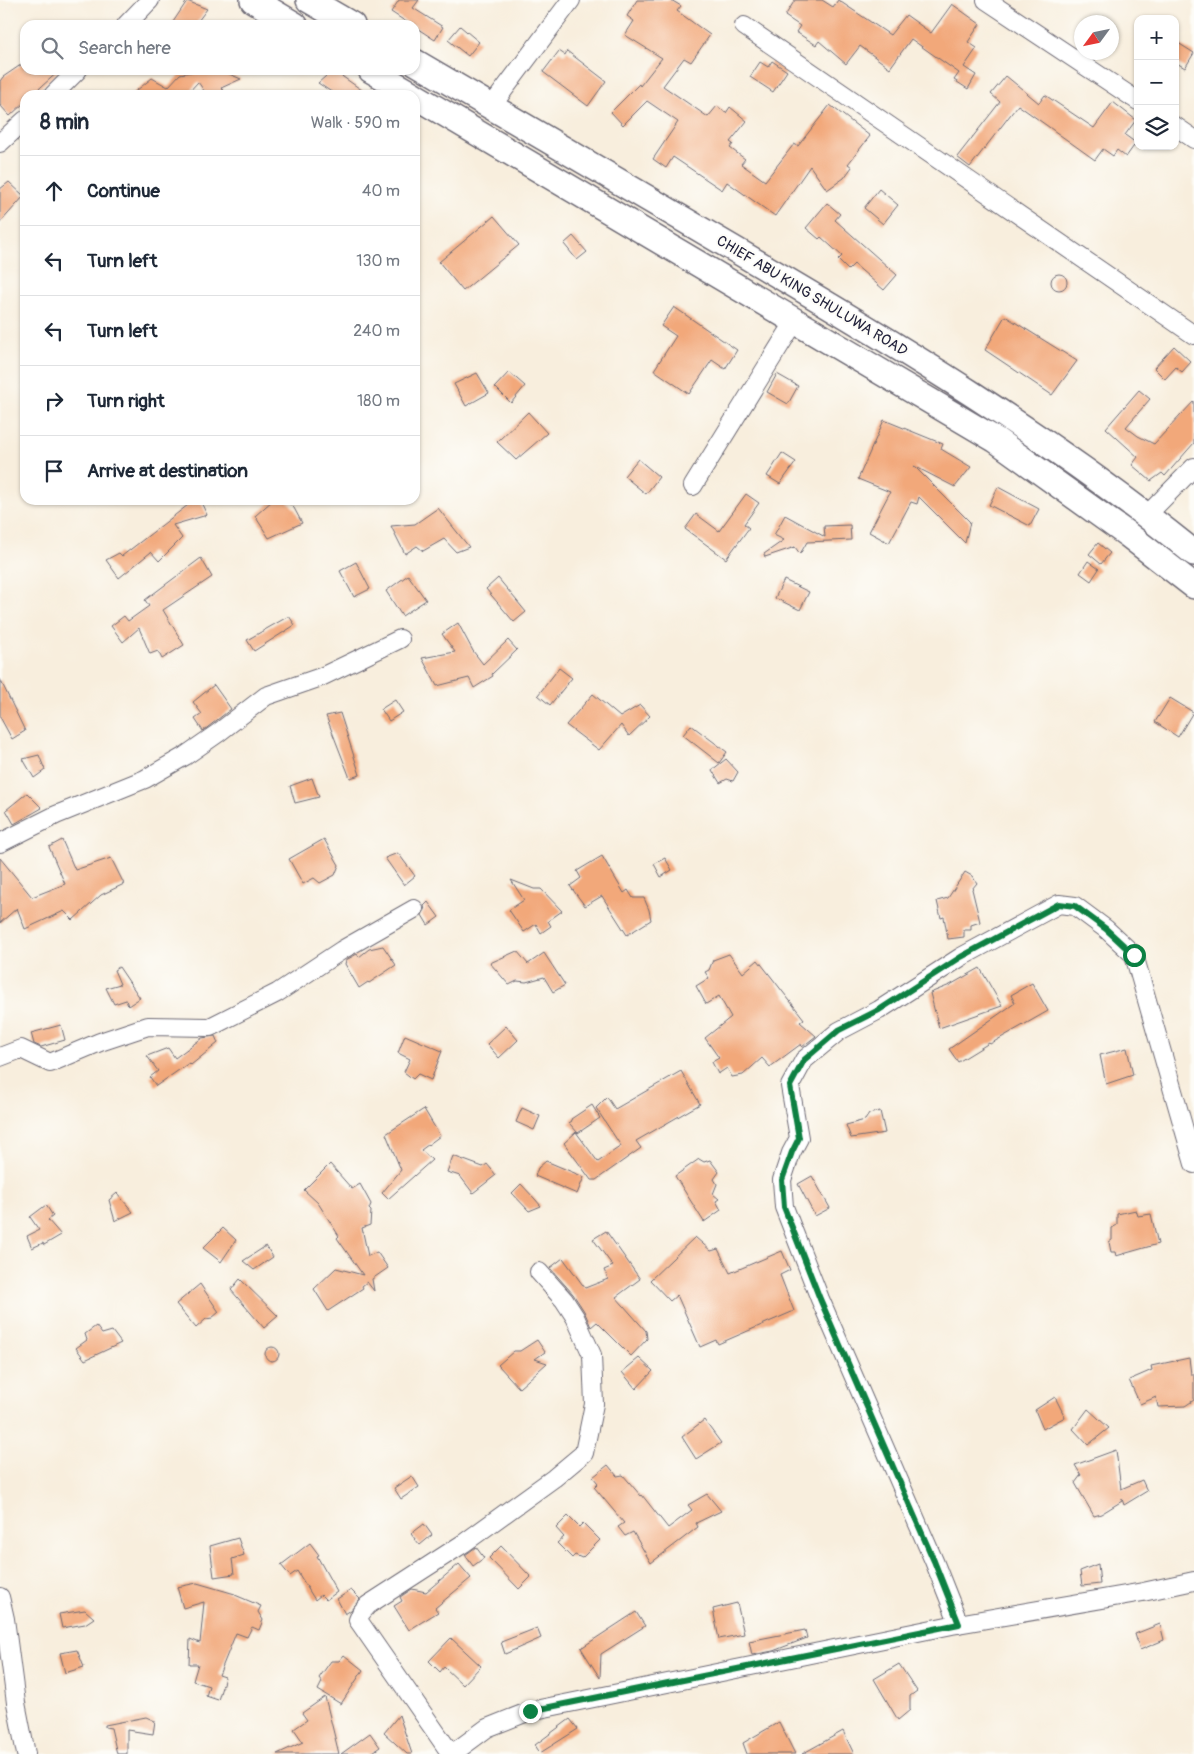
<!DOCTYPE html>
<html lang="en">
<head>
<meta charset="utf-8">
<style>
  :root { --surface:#fff; --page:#f6f6f7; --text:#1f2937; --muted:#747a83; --line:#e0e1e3 }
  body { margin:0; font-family:Pangolin,sans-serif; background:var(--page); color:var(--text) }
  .controls { position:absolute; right:15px; top:15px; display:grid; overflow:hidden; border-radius:10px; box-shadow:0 1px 4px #0004 }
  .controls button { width:45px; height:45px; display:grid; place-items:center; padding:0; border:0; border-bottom:1px solid var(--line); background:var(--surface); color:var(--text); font:25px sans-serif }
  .compass { position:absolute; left:1074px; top:15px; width:45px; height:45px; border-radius:50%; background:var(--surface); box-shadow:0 1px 4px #0004; rotate:237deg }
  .stop { position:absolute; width:15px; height:15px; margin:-11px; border:4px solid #0b8043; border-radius:50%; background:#fff }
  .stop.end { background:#0b8043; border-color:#fff; box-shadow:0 1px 5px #0008 }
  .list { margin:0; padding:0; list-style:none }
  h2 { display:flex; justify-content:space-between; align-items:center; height:65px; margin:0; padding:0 20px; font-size:21px }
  h2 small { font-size:16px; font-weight:400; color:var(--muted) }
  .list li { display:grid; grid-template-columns:32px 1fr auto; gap:15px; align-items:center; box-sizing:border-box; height:70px; padding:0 20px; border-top:1px solid var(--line) }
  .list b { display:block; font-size:19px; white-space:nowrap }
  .list em { font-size:16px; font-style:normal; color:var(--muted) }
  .icon { flex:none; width:28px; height:28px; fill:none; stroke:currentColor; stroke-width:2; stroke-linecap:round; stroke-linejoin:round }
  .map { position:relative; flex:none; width:1194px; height:1754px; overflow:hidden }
  .search { position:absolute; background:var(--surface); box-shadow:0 1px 4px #0004; left:20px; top:20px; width:400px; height:55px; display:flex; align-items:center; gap:12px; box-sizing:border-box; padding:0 18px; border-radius:15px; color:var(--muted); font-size:19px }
  .panel { position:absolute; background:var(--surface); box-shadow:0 1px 4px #0004; left:20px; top:90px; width:400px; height:415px; border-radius:15px }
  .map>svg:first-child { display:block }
</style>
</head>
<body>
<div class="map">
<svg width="1194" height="1754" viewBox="0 0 1194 1754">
  <rect width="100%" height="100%" fill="#fdfcf7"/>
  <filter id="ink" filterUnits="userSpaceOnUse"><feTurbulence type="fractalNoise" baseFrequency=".02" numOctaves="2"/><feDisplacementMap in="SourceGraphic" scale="10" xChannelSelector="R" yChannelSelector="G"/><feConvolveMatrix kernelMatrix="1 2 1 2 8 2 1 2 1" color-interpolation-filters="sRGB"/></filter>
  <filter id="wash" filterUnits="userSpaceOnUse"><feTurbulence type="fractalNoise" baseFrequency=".0096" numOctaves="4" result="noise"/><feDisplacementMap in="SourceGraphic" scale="20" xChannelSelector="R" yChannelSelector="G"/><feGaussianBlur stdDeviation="1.12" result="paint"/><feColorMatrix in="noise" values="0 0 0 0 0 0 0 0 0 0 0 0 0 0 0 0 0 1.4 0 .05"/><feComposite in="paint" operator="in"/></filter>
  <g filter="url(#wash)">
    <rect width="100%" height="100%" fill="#f8eedd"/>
    <g id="blocks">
      <!-- building -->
      <path fill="#f2a87a" d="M399,0H419L413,8L443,27L435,40L415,27V25H411L391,12Z
        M637,0H671L681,6L677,11L710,35L691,62L684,58L663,86L708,117L717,106L726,113L730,107L747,121L730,142L733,144L730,148L745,159L741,164L765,181L794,144L798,146L830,105L870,136L848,164L852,167L844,178L827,190L810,166L775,216L727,182L722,190L673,157L666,168L653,159L678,122L647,101L623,125L611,112L639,84L640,86L662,58L625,35L634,21L627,16Z
        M795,0H822L833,7L838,0L890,35L906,15L931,33L952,4L980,24L968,42L977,48L964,67L976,75L968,89L954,80L959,73L911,39L890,68L860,46L846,64L819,41L816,45L796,32L800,26L785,16Z
        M187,1L207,9L195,25H171Z
        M460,26L479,42L468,56L448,40Z
        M1175,41L1194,53L1185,68L1175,62Z
        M559,51L565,55L567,51L606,81L588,106L543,72Z
        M772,61L787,71L773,92L750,77L760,62L768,67Z
        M25,62V70H60L32,95H25V102L10,116L0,105V81L3,77Z
        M201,70H220L241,79L221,88L227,95H207L198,82L186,95H131L152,78L168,87L180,74Z
        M333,70L369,95H336L318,83Z
        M1006,76L1039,103L1045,95L1094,128L1113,102L1136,120L1125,135L1136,143L1126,157L1117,150L1113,156L1103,149L1095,160L1018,105L970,167L957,157L1000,102L991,94Z
        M9,182L24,196L0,223V189Z
        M879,189L898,205L883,224L864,208Z
        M827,203L840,214L835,220L897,275L884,290L854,264L848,270L838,260L842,256L821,237L819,239L806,228Z
        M494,216L519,245L463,291L439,262Z
        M573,236L587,252L577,260L564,244Z
        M1051 282a8 8 0 1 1 16 0a8 8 0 1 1-16 0Z
        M674,307L737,350L725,369L712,360L689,394L654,370L676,336L661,326Z
        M1005,316L1077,361L1052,395L985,350Z
        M1174,346L1191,362L1182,372L1176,367L1165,379L1154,368Z
        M509,372L525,386L511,403L495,387Z
        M477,373L489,393L466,406L454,384Z
        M777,374L798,386L788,404L767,392Z
        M1139,390L1150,399L1126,427L1138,436L1154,444L1194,401V443L1165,476L1162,473L1151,481L1132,465L1138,457L1106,428Z
        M528,412L547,433L516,460L497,442Z
        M884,420L943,444L941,449L971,467L955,487L914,466L970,522L965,543L919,497L917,504L911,502L889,543L869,532L890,492L858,479Z
        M782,453L796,462L780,484L767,476Z
        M638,459L659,477L646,494L624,476Z
        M998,487L1039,509L1030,526L989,505Z
        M746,494L759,503L744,524L749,528L726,559L685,529L696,514L719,531Z
        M185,500H200L207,515L173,525L182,538L159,561L151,552L119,578L106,560L119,553L122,556L188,505Z
        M273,500H286L294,508L302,523L269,538L255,516Z
        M438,508L469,547L456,552L444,539L423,551L417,546L405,554L391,526L415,524Z
        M785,515L825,537L824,526L850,525L851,540L807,542L800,554L795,547L765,557L764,554L784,540L774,535Z
        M1098,543L1110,553L1101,564L1089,554Z
        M201,558L212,577L163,610L184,645L162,659L158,651L150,654L139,628L123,642L111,626L124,616L128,621L149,606L145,600Z
        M1088,561L1099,569L1091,581L1080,573Z
        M356,562L370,589L354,597L340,571Z
        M408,575L426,600L402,616L386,591Z
        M498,578L526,612L514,622L486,589Z
        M784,580L809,592L800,610L775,598Z
        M289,616L295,625L254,651L247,640Z
        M458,623L473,651L483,664L508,640L517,650L492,674L493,676L474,688L469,678L437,686L422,658L455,652L442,634Z
        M559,668L572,678L550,705L538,695Z
        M0,679L25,731L12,739L0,717Z
        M214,685L231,709L203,731L195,719L202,714L193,702Z
        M593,694L620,717L640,705L650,716L629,736L621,725L599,750L566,725Z
        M1170,698L1193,712L1178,737L1155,722Z
        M395,700L403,712L389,721L381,709Z
        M340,713L360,775L350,778L326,716Z
        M691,725L727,752L719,763L683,735Z
        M39,755L45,770L34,778L23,759Z
        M726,759L738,772L733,781L727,779L720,783L712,770Z
        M312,778L319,797L295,803L290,786Z
        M27,793L42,808L14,824L6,810Z
        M324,839L339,865L335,875L320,883L314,878L303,884L289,859Z
        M62,840L75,870L111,858L124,884L101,895L73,920L64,911L25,929L17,908L0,923V858L32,897L65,884L49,847Z
        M398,853L415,876L404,885L385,858Z
        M602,856L624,893L628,890L633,898H644L649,910L651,920L627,935L602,896L585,906L570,886L581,878L577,871Z
        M665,858L672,870L661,877L654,864Z
        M965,872L972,876L977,883L972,889L980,922L971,925V930H964V937L948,939L944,917L941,918L937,901L948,898Z
        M511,880L534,889H541L562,911L548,921L551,926L541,933L536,924L524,932L509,910L524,900Z
        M428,902L439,917L428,925L422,915L425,910L424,906Z
        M383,946L396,965L369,983L368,982L359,988L345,964L346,960L357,954L359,957L369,949Z
        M517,951L528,964L544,953L565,985L553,992L544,977L526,982L517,981L509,985L490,963Z
        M729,954L743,973L758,960L804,1019L800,1022L816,1036L802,1047L801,1044L770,1067L762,1058L743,1075L732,1077L727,1068L718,1074L712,1062L719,1058L705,1038L731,1017L719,996L706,1004L696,986L709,978L705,972L709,970L713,960Z
        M119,967L140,998L128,1006L126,1000L114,1004L106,988L120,984L114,970Z
        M980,968L1002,1006L939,1028L930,993L950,985Z
        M1032,983L1048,1011L990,1044L989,1043L958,1062L949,1049L1015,1003L1011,995Z
        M61,1025L65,1040L41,1047L34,1044L31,1033Z
        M506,1026L518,1040L499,1058L487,1044Z
        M405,1035L442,1051L431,1080L418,1074L413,1079L404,1072L410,1059L398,1053Z
        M215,1036L218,1043L191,1065L189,1063L156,1086L150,1077L158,1071L147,1056L168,1048L175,1058L202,1038Z
        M1127,1048L1133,1075L1106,1084L1100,1055Z
        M681,1071L700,1104L636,1141L641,1148L596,1180H591L564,1143L576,1132L598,1162L621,1146L596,1108L607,1097L615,1109Z
        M592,1105L600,1118L578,1133L569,1123L572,1121L571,1119Z
        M522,1108L540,1116L534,1130L516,1122Z
        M424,1109L440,1136L421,1150L432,1160L388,1199L382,1193L401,1170L386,1134Z
        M880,1111L885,1133L851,1138L846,1125L865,1120L869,1114Z
        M453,1156L483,1167L487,1164L496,1175L473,1193L460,1176L447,1172Z
        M699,1159L704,1162L710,1160L719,1172L714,1179L717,1184L713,1194L719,1199L716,1201L721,1210L704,1222L675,1176Z
        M546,1161L584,1177L577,1194L535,1176L538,1168Z
        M330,1164L352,1189L360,1184L371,1204L369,1209L371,1211L370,1225L362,1228L368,1256L377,1252L388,1268L372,1279L374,1291L367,1282L362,1286L363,1288L328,1311L314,1289L336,1268L363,1275L337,1238L339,1236L318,1203L304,1190Z
        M812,1176L830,1208L815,1216L798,1184Z
        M521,1184L535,1199L541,1206L529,1211L512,1193Z
        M117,1193L133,1212L115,1221L109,1200Z
        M46,1205L53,1216L48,1220L61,1235L44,1245L43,1243L32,1248L27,1236L39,1230L30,1217Z
        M1136,1210L1138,1216L1151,1214L1158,1244L1116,1256L1115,1252H1111L1109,1242L1112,1240V1228L1117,1225V1214Z
        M223,1228L236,1240L221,1262L203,1248Z
        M606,1231L640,1279L616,1297L646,1331L647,1339L631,1356L597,1322L591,1327L584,1311L573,1294L550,1268L563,1258L585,1288L608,1279L604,1270L613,1266L593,1239Z
        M695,1237L711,1251L718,1249L730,1273L782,1251L790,1270L780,1275L794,1311L718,1344L716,1340L700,1347L677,1295L670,1301L650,1280Z
        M266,1246L273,1257L254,1270L243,1261Z
        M240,1279L278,1316L264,1328L231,1290Z
        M200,1284L219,1312L212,1318L206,1319L196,1328L176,1304Z
        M96,1326L102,1334L112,1331L121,1343L85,1360L76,1348L87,1340L85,1334Z
        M537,1340L545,1352L535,1359L547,1363L519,1388L498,1365L514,1351H520Z
        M265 1354a7 7 0 1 1 14 0a7 7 0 1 1-14 0Z
        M639,1358L653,1371L636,1389L622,1372Z
        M1189,1358L1191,1374H1194V1400L1185,1406L1158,1407L1156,1397L1140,1404L1129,1380L1152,1370L1151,1366Z
        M1055,1397L1065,1417L1043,1429L1035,1410Z
        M1088,1409L1109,1428L1088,1445L1073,1429Z
        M704,1420L721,1443L696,1459L682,1437Z
        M1116,1450L1121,1489L1142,1480L1147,1491L1124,1505L1122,1499V1501L1101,1514L1094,1516L1075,1483L1081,1475L1075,1465Z
        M608,1465L617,1476L623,1475L641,1496L642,1495L668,1528L692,1510L688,1505L707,1494L721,1511L696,1523L698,1527L651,1563L633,1532L625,1536L618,1527L624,1523L594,1487L598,1483L593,1477Z
        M412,1476L419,1487L401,1499L394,1488Z
        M568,1516L579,1527L583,1523L600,1540L582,1558L575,1555L572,1558L557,1543L564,1537L556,1528Z
        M424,1524L432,1535L420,1545L411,1534Z
        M238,1538L244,1555L232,1559L234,1574L214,1577L210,1546Z
        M310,1543L319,1555L317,1556L337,1592L326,1600L321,1595L315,1600L297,1571L290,1576L281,1565Z
        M501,1546L531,1577L519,1589L489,1558Z
        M476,1547L484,1558L473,1566L465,1555Z
        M459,1564L471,1578L435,1608L438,1612L409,1630L394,1606L402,1601L400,1597L412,1589L426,1592Z
        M1098,1564L1100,1584L1082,1586L1080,1571Z
        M197,1583L235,1594V1595L261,1606L258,1612L263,1620L259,1630L252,1627L247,1637L236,1633L219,1675L225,1677L218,1700L206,1696L209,1686L193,1681L198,1664H189L190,1639L200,1643L204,1602L183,1608L177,1587Z
        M351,1590L360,1599L351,1610L345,1614L337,1599Z
        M737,1603L744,1634L719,1639L713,1609Z
        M85,1610L94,1618L85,1624L62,1628L59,1614Z
        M636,1612L645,1626L601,1654L600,1678L581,1648Z
        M1160,1624L1164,1640L1140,1650L1135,1634Z
        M537,1628L541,1638L505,1654L501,1642Z
        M805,1630L807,1638L773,1651L752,1655L749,1641Z
        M451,1638L481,1666L463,1685L444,1667L440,1672L429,1661Z
        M77,1650L84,1667L65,1673L60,1653Z
        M344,1655L363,1670L341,1704L318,1690L322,1682L319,1678L331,1661H339Z
        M899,1664L917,1691L910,1696V1710L898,1720L874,1679Z
        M325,1697L339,1754H277L303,1742L294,1729L307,1720L302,1713Z
        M399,1715L412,1754H407L384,1733Z
        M146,1717L155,1721L153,1734L127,1730V1754H117L111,1728L105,1727V1725Z
        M570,1719L578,1729L540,1753L535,1745Z
        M779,1722L795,1754H747L743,1743Z
        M843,1731L854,1754H802Z
        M370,1733L380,1747L370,1754H341Z"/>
    </g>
  </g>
  <g filter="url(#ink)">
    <use href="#blocks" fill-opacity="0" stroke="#6d6974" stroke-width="1"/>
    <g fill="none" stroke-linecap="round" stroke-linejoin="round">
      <defs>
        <path id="street" d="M986,0L1138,101
          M126,25L150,0
          M744,26L1194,335
          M53,95L78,70
          M491,107L571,0
          M1175,126L1194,139
          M0,143L25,120
          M693,486L795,321
          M1147,515L1194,467
          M0,843L56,815L145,779L185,756L218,733L266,696L321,677L400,639
          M0,1057L21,1049L50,1063L100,1042L148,1026L210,1027L277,993L342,950L414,909
          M0,1597L5,1619L16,1703L26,1754
          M959,1624L934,1561L820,1299L784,1207L782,1180L791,1153L799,1138L790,1086L804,1060L839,1031L879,1010L961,957L1059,904L1075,906L1106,929L1134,955L1194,1164
          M451,1754L358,1620L361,1613L368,1605L464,1543L554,1478L584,1453L594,1404L592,1355L575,1317L564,1300L539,1272
          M452,1754L487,1728L530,1711L952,1625L1143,1592L1194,1581"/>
        <path id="secondary" d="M253,0L295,25
          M309,0L352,25
          M415,62C523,125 631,188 739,252C896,344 1052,438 1194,553
          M371,70L414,95
          M415,96L996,440L1127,534L1194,586"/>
      </defs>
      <!-- street casing -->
      <use href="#street" stroke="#6d6974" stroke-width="20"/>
      <!-- secondary casing -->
      <use href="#secondary" stroke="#6d6974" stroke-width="28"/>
      <!-- street -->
      <use href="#street" stroke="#fff" stroke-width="18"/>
      <!-- secondary -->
      <use href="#secondary" stroke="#fff" stroke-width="25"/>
    </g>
  </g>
  <g fill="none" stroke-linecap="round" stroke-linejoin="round" filter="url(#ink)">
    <!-- route -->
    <path stroke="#0b8043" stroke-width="6" d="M530,1711L959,1624L934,1561L820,1299L784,1207L782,1180L792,1152L799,1138L790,1086L804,1060L839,1030L879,1010L961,957L1059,904L1075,906L1106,929L1134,955"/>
  </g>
  <g text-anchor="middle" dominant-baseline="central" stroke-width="4" stroke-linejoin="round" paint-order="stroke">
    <!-- street labels -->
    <g font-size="15" fill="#22223b" stroke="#fdfcf7">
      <text transform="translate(812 296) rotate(31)">CHIEF ABU KING SHULUWA ROAD</text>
    </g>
  </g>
</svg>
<div class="controls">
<button>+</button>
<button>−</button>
<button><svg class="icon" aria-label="layers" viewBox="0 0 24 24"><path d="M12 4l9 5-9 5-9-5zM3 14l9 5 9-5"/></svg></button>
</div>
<svg class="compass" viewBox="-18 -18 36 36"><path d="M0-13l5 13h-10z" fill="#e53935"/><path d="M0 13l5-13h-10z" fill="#747a83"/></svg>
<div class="stop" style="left:1134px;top:955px"></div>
<div class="stop end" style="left:530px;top:1711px"></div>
<div class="search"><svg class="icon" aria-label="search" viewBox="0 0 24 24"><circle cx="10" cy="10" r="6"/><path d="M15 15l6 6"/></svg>Search here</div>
<section class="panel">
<h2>8 min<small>Walk · 590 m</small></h2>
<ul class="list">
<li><svg class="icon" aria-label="ahead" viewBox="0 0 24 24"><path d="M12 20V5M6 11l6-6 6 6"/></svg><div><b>Continue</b></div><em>40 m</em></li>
<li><svg class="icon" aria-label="left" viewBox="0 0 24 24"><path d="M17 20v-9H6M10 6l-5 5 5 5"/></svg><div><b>Turn left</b></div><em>130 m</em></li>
<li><svg class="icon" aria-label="left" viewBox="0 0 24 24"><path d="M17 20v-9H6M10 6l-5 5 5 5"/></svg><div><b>Turn left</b></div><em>240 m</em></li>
<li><svg class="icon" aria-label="right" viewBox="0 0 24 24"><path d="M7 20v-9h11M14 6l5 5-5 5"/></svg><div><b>Turn right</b></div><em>180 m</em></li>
<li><svg class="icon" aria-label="arrive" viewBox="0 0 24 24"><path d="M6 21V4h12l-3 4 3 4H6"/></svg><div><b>Arrive at destination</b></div></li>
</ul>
</section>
</div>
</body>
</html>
